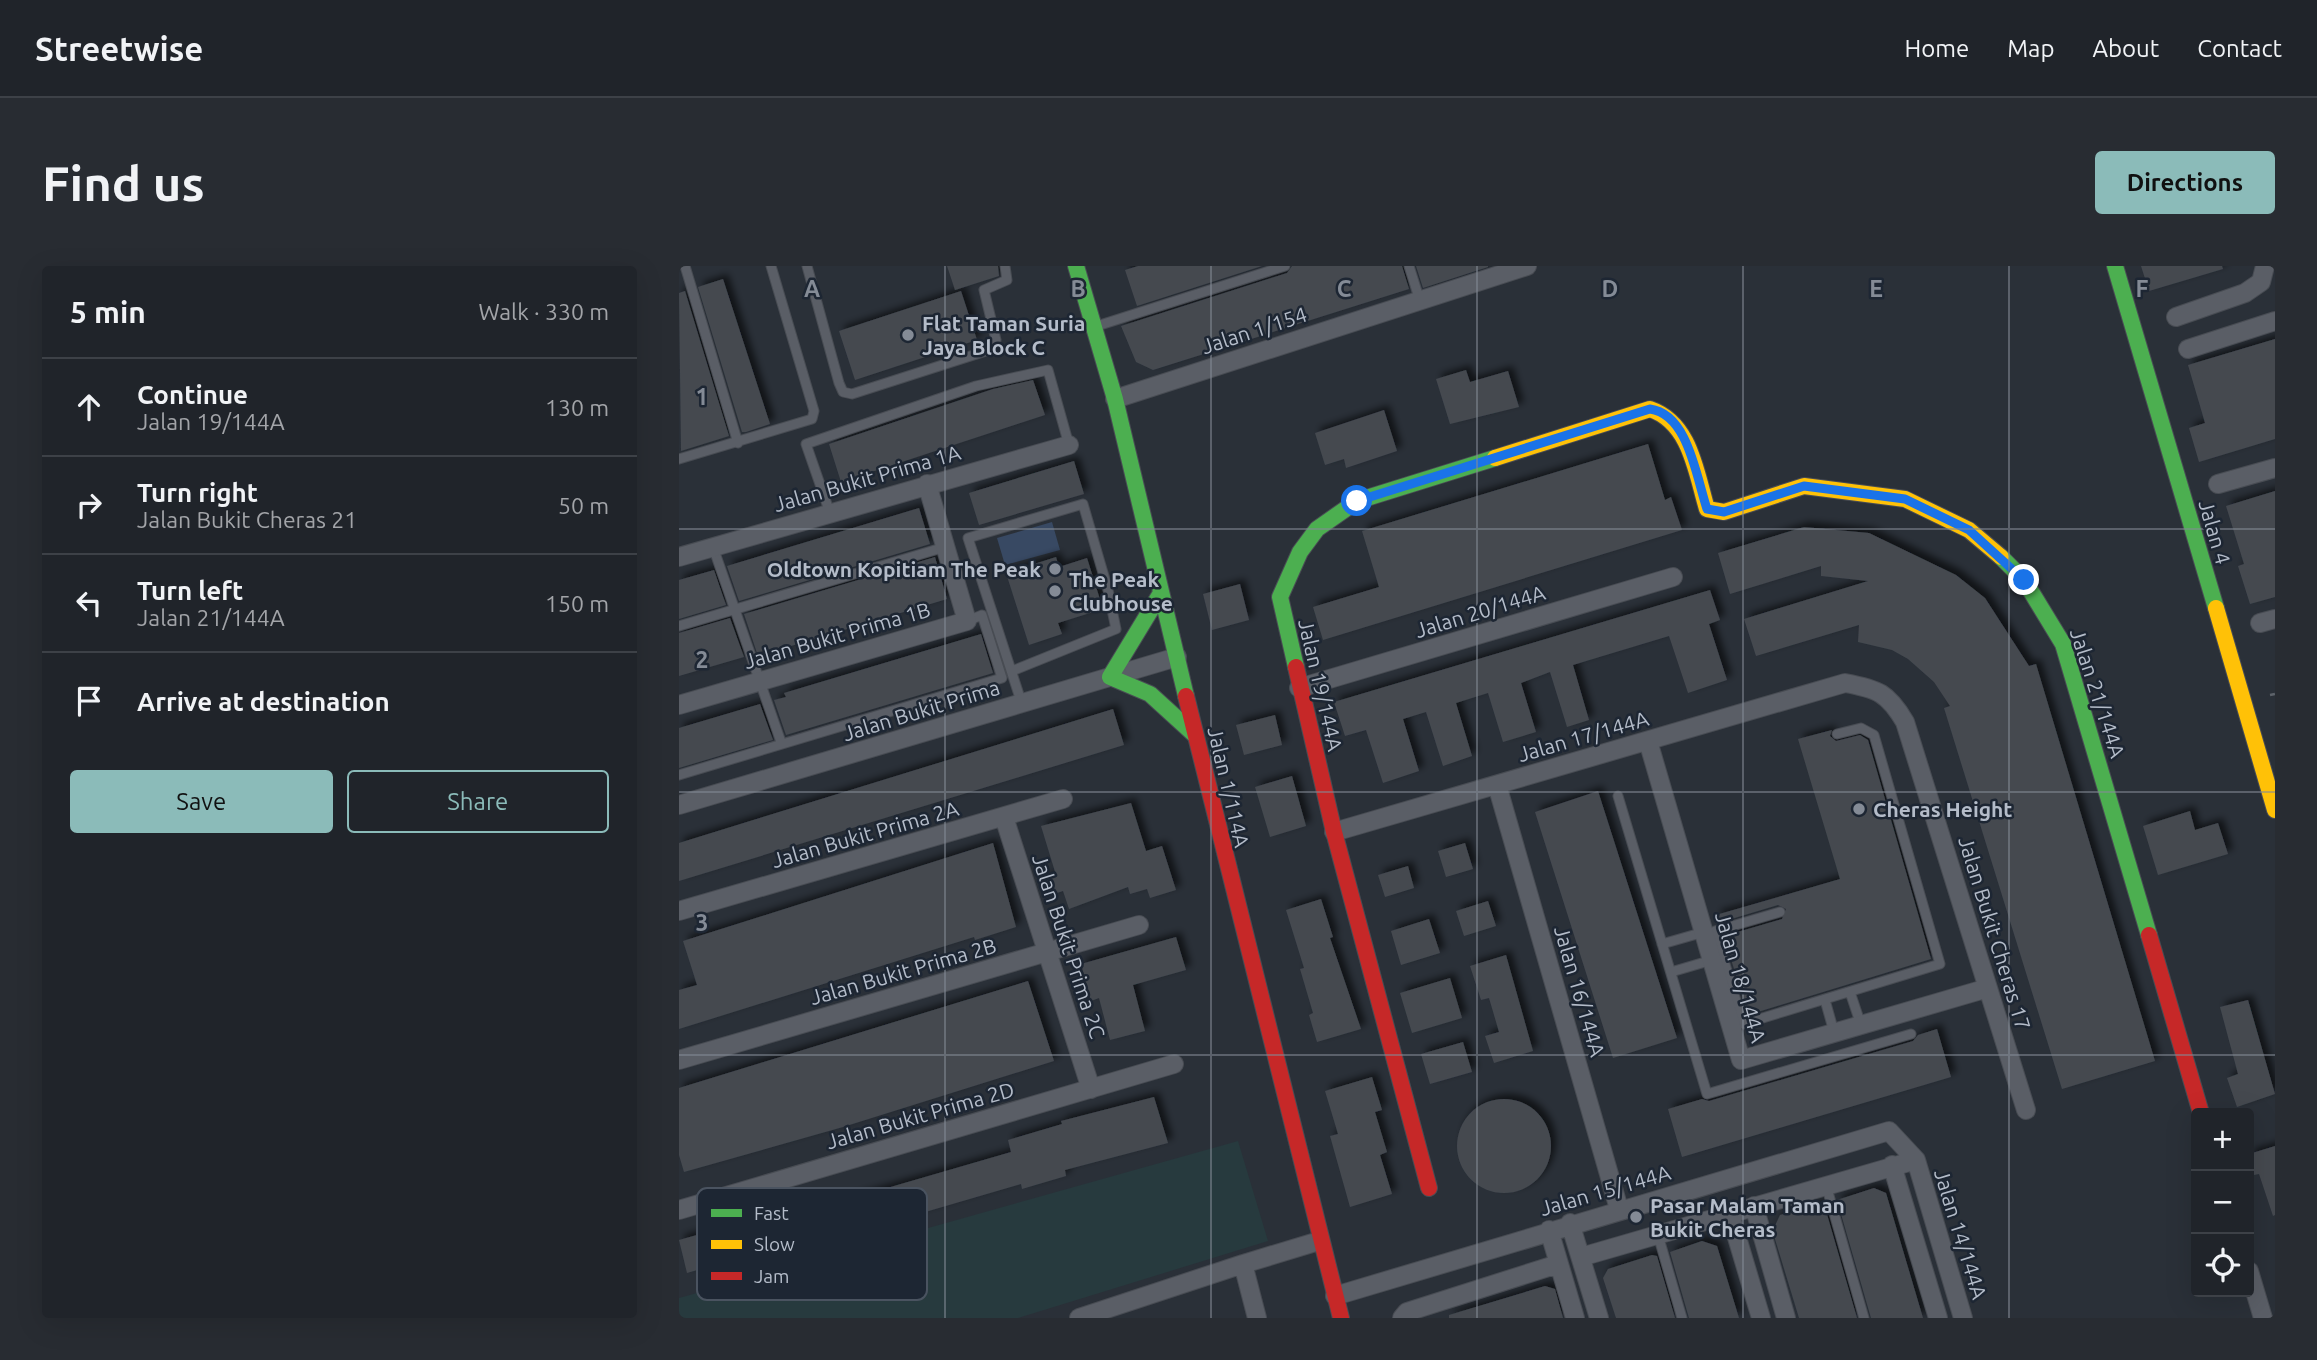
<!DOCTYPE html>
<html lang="en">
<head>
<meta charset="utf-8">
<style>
  :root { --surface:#20242a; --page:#282c32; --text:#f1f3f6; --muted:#a2a4a8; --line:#3d4147; --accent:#8bbbb9 }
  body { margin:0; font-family:Ubuntu,sans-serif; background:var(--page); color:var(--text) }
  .controls { position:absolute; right:21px; bottom:21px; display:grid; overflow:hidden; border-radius:7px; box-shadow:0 7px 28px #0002 }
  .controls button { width:63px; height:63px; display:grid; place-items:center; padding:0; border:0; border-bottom:2px solid var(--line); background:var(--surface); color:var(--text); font:35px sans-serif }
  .stop { position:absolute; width:21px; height:21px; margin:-16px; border:5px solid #1a73e8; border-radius:50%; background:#fff }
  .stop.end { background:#1a73e8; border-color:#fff; box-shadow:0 2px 7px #0008 }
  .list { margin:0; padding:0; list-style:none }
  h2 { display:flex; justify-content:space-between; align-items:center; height:91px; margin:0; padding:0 28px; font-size:30px }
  h2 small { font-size:23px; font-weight:400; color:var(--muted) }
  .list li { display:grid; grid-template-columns:46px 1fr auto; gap:21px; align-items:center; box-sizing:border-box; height:98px; padding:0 28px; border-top:2px solid var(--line) }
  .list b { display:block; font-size:26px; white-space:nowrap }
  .list p { margin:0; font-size:23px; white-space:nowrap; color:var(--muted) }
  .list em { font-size:23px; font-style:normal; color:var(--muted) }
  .actions { display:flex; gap:14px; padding:21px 28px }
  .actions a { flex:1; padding:16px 0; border:2px solid var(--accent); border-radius:7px; text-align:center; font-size:24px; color:var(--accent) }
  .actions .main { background:var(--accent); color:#111 }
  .icon { flex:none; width:38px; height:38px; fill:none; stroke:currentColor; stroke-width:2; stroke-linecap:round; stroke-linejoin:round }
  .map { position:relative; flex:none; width:1596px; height:1052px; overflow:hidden; border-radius:7px }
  header { display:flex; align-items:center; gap:42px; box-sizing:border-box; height:98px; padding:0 35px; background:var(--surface); border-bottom:2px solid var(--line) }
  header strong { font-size:33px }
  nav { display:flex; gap:38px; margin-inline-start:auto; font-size:24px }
  .intro { display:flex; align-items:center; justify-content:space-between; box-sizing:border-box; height:168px; padding:0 42px }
  h1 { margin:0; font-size:49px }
  .button { padding:18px 32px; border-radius:7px; background:var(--accent); color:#111; font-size:24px; font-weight:700 }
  main { display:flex; gap:42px; padding:0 42px }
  aside { flex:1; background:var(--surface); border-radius:7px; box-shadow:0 7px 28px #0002 }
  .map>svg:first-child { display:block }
</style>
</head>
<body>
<header>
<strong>Streetwise</strong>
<nav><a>Home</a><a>Map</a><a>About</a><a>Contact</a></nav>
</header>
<div class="intro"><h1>Find us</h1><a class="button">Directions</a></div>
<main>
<aside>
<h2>5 min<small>Walk · 330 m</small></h2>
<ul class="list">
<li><svg class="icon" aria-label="ahead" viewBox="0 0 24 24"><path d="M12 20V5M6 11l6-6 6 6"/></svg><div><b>Continue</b><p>Jalan 19/144A</p></div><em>130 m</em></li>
<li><svg class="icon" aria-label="right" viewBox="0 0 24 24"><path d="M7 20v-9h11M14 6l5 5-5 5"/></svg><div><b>Turn right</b><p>Jalan Bukit Cheras 21</p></div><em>50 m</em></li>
<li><svg class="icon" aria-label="left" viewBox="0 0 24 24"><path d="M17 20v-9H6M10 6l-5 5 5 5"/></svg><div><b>Turn left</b><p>Jalan 21/144A</p></div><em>150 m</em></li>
<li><svg class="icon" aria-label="arrive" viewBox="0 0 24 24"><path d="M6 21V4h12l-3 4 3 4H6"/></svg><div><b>Arrive at destination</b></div></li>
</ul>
<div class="actions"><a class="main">Save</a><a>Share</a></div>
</aside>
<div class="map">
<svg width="1596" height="1052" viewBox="0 0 1596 1052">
  <defs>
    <filter id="shadow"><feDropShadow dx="5" dy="-5" stdDeviation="3.5" flood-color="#0009"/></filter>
  </defs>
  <rect width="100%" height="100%" fill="#2a3038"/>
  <!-- green -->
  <path fill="#273a3e" d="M559,875L589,975L339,1052H0V1032Z"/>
  <!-- water -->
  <path fill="#384963" d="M373,256L381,284L326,299L318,272Z"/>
  <!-- building -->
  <path fill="#444950" filter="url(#shadow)" d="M268,0H319L320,10L276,24Z
    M459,0H583L458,40L446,4Z
    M613,0H723L730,23L474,104L457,96L442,60L608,7Z
    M737,0H809V1L744,22Z
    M1462,0H1543L1544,3L1470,25Z
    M44,13L91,158L67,166H63L19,21Z
    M6,25L50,170L2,185L0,27Z
    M282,25L298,74L176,114L160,65Z
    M1596,73V173L1520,196L1510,162L1526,157L1509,99Z
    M787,104L791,116L829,105L840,141L771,158L757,113Z
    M354,114L366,149L162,216L150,178L314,123Z
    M705,144L718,185L667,202L665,193L646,199L636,167Z
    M969,178L986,234L992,231L1003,264L644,374L634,341L700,321L683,265Z
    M395,195L405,228L300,259L290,227Z
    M1596,225V331L1571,338L1559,300L1565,298L1547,240Z
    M240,242L251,278L60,335L48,300Z
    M1125,261L1190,267L1277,309L1306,332L1350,400L1357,398L1476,795L1383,823L1265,442L1271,440L1255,416L1229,393L1213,384L1179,376L1180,359L1077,390L1065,353L1189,315L1142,310V300L1051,328L1039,287Z
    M256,291L268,333L92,386L91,383L78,387L65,348Z
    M377,291L380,301L408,292L424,343L379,357L383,368L350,379L327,307Z
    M35,304L47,339L0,353V314Z
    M561,318L570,354L533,364L524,328Z
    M1031,324L1041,354L1030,358L1048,414L1009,427L990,370L894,399L910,454L888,461L871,406L842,417L857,466L824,476L809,427L777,437L793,490L764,500L747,446L724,453L740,505L704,517L687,464L666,470L655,436Z
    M51,352L65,391L0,410V367Z
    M302,368L314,407L107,469L95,434L107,431L105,427Z
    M81,438L94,474L0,502V462Z
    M434,443L445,479L0,615V577Z
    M596,449L603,479L565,489L557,459Z
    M1153,464L1151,470L1157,475L1181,469L1189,474L1252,693L1069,749L1045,670L1103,653L1107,643L1099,639L1039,657L1037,649L1161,613L1119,473Z
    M613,510L627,560L591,571L576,521Z
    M919,525L998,772L934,792L856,546Z
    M452,537L467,585L483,580L497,624L471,632L468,623L451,628L449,621L390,643L384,625L372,629L367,612L377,609L362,560Z
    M1511,545L1516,564L1539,557L1549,588L1479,609L1464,560Z
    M314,577L337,661L296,674L295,671L0,763V724L18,719L4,675Z
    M786,577L794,603L767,611L759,585Z
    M729,600L735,622L706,631L699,609Z
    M642,633L654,671L651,672L682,763L638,776L630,749L634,747L621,703L625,702L607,644Z
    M809,635L817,660L785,670L777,645Z
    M750,653L761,687L722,699L712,665Z
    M497,671L507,704L454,719L466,765L431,774L420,732L412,735L402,698Z
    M827,689L854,785L815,797L806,770L820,766L810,732L802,734L791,700Z
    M771,712L783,752L733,767L721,727Z
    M349,715L375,795L164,861L5,906L0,889V822Z
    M1569,734L1596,828L1558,841L1548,812L1559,808L1541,741Z
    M1258,763L1272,811L1003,891L989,843L1023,833L1030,835L1234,775L1239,769Z
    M784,776L793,806L751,818L742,788Z
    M693,811L703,844L696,846L708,886L701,889L713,928L671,941L651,870L659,868L646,825Z
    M475,831L489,877L386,904L387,910L343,923L342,918L123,982L121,974L8,1007L0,974L96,947L98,954L332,886L329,874L383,858L382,855Z
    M778 880a47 47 0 1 1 94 0a47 47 0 1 1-94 0Z
    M1596,880V949L1594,950L1580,908L1575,909L1570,888Z
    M1195,922L1207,927L1244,1052H1192L1158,934Z
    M1145,938L1178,1052H1120L1096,973L1094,964L1101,949Z
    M1023,975L1038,980L1060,1052H1010L991,986Z
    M973,989L978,990L996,1052H937L924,1012L929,1003Z
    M866,1020L876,1023L884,1052H770V1049Z"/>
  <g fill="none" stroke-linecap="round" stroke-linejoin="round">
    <defs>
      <path id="lane" d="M6,0L59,177
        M128,0L160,117L164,126L173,128L307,85L317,74L305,24L328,14L326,0
        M730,0L741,35
        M418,60L606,0
        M0,193L133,153L135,145L92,0
        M151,247L127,178L297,120L369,104L390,179
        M34,281L102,476
        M0,360L266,281
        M333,405L437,363L429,324L404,238L289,272L343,438
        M0,509L323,412L303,349L288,355
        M939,530L1028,828L1232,768
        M1101,646L1036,665L1064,758L1261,698L1195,469L1182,462L1158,468
        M983,678L1025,666
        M992,706L1033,694
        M1171,726L1182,759
        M1146,734L1155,766
        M1147,919L1185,1052
        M979,969L1003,1052"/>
      <path id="street" d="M1497,51L1566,27L1582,16L1586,0
        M1509,83L1596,55
        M436,133L848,0
        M1539,218L1596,202
        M0,291L390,179
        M1581,357L1596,353
        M620,422L994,311
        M0,439L288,355L248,218
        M969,475L1062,794L1309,722
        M818,519L940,943
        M0,539L498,391
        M325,551L412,823
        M655,566L1166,417C1199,423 1209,427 1226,456L1347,844
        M0,645L384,533
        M0,794L460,659
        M1213,899L1259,1052
        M1075,940L1107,1052
        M0,944L495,798
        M1051,948L1082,1052
        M891,957L920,1052
        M870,964L896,1052
        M902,991L1237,894
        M564,998L640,975
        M1570,1005L1584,1052
        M656,1030L1210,865L1237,894L1284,1052
        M400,1052L564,998L578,1052
        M723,1052L728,1046L879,998"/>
      <path id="fast" d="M397,0L436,133L507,430
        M1436,0L1537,342
        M1322,291L1345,314L1384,378L1470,669
        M482,327L431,411L471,428L516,469
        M617,401L601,331L621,286L638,263L678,235L816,192"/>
      <path id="slow" d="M816,192L971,143C1012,157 1017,207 1028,243L1045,246L1125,220L1226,233L1290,264L1322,291
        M1537,342L1596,544"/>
      <path id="jam" d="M617,401L655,566L750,922
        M507,430L662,1052
        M1470,669L1522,847"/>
    </defs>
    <!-- lane casing -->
    <use href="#lane" stroke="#484c53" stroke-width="11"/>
    <!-- street casing -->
    <use href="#street" stroke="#484c53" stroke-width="20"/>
    <!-- fast casing -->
    <use href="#fast" stroke="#484c53" stroke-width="18"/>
    <!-- slow casing -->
    <use href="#slow" stroke="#484c53" stroke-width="18"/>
    <!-- jam casing -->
    <use href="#jam" stroke="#484c53" stroke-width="18"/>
    <!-- path -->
    <path stroke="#5d636a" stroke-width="2.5" stroke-dasharray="5 5" stroke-linecap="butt" d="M1591,429L1596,428"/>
    <!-- lane -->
    <use href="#lane" stroke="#5a5e66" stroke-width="9"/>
    <!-- street -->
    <use href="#street" stroke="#5a5e66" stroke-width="18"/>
    <!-- fast -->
    <use href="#fast" stroke="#4caf50" stroke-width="16"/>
    <!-- slow -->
    <use href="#slow" stroke="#ffc107" stroke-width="16"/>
    <!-- jam -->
    <use href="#jam" stroke="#c62828" stroke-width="16"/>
  </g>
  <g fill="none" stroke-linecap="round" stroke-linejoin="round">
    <!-- route -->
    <path stroke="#1a73e8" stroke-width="9" d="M678,235L971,143C1009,148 1017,210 1028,243L1045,246L1125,220L1226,233L1290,264L1345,314"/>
  </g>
  <!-- grid -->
  <path fill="none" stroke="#848b96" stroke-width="2" stroke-opacity="0.55" d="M266,0V1052M532,0V1052M798,0V1052M1064,0V1052M1330,0V1052M0,263H1596M0,526H1596M0,789H1596"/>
  <!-- markers -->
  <g fill="#848b96" stroke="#1d2633" stroke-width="2.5">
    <circle cx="229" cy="69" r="7"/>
    <circle cx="376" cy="303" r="7"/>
    <circle cx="376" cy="325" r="7"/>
    <circle cx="1180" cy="543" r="7"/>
    <circle cx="957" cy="951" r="7"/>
  </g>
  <g text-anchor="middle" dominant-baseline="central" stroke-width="5" stroke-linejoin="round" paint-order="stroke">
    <!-- poi labels -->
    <g font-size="21" font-weight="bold" fill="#b4bcc9" stroke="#1d2633" text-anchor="start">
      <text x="243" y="57">Flat Taman Suria<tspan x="243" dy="24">Jaya Block C</tspan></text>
      <text x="362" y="303" text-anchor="end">Oldtown Kopitiam The Peak</text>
      <text x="390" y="313">The Peak<tspan x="390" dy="24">Clubhouse</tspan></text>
      <text x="1194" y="543">Cheras Height</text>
      <text x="971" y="939">Pasar Malam Taman<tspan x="971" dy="24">Bukit Cheras</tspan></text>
    </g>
    <!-- street labels -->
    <g font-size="21" fill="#b4bcc9" stroke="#1d2633">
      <text transform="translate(575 64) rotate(-18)">Jalan 1/154</text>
      <text transform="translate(188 212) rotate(-16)">Jalan Bukit Prima 1A</text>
      <text transform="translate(1536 266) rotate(74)">Jalan 4</text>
      <text transform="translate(801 345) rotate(-17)">Jalan 20/144A</text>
      <text transform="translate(158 369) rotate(-16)">Jalan Bukit Prima 1B</text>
      <text transform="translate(642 419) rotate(77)">Jalan 19/144A</text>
      <text transform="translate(1419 427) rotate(72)">Jalan 21/144A</text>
      <text transform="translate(242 444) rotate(-17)">Jalan Bukit Prima</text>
      <text transform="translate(904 470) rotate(-16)">Jalan 17/144A</text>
      <text transform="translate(550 521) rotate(77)">Jalan 1/114A</text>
      <text transform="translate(186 568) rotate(-16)">Jalan Bukit Prima 2A</text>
      <text transform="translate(1316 667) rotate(73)">Jalan Bukit Cheras 17</text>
      <text transform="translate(390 680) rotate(72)">Jalan Bukit Prima 2C</text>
      <text transform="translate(224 705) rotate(-16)">Jalan Bukit Prima 2B</text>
      <text transform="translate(1062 711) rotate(74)">Jalan 18/144A</text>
      <text transform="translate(901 725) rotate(74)">Jalan 16/144A</text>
      <text transform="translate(241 849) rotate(-16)">Jalan Bukit Prima 2D</text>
      <text transform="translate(926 924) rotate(-16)">Jalan 15/144A</text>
      <text transform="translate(1282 968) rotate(73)">Jalan 14/144A</text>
    </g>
  </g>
  <!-- legend -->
  <rect x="18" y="922" width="230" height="112" rx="10" fill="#1d2633" stroke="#4a5360" stroke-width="2"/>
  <rect x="32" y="943" width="31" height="8" fill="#4caf50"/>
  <rect x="32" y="974" width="31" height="9" fill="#ffc107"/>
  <rect x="32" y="1006" width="31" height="8" fill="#c62828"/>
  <g font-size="19" fill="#b4bcc9">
    <text x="75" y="954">Fast</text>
    <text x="75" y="985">Slow</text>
    <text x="75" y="1017">Jam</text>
  </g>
  <g font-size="23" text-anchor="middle" font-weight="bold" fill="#848b96" stroke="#1d2633" stroke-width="5" stroke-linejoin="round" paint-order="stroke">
    <text x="133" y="31">A</text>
    <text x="399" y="31">B</text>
    <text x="665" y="31">C</text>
    <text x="931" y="31">D</text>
    <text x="1197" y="31">E</text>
    <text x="1463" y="31">F</text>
    <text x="23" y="139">1</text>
    <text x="23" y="402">2</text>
    <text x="23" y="665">3</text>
  </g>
</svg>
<div class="controls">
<button>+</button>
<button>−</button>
<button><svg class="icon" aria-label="locate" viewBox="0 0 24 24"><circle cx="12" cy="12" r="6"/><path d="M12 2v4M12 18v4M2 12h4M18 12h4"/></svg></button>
</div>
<div class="stop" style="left:678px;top:235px"></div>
<div class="stop end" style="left:1345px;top:314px"></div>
</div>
</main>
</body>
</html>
